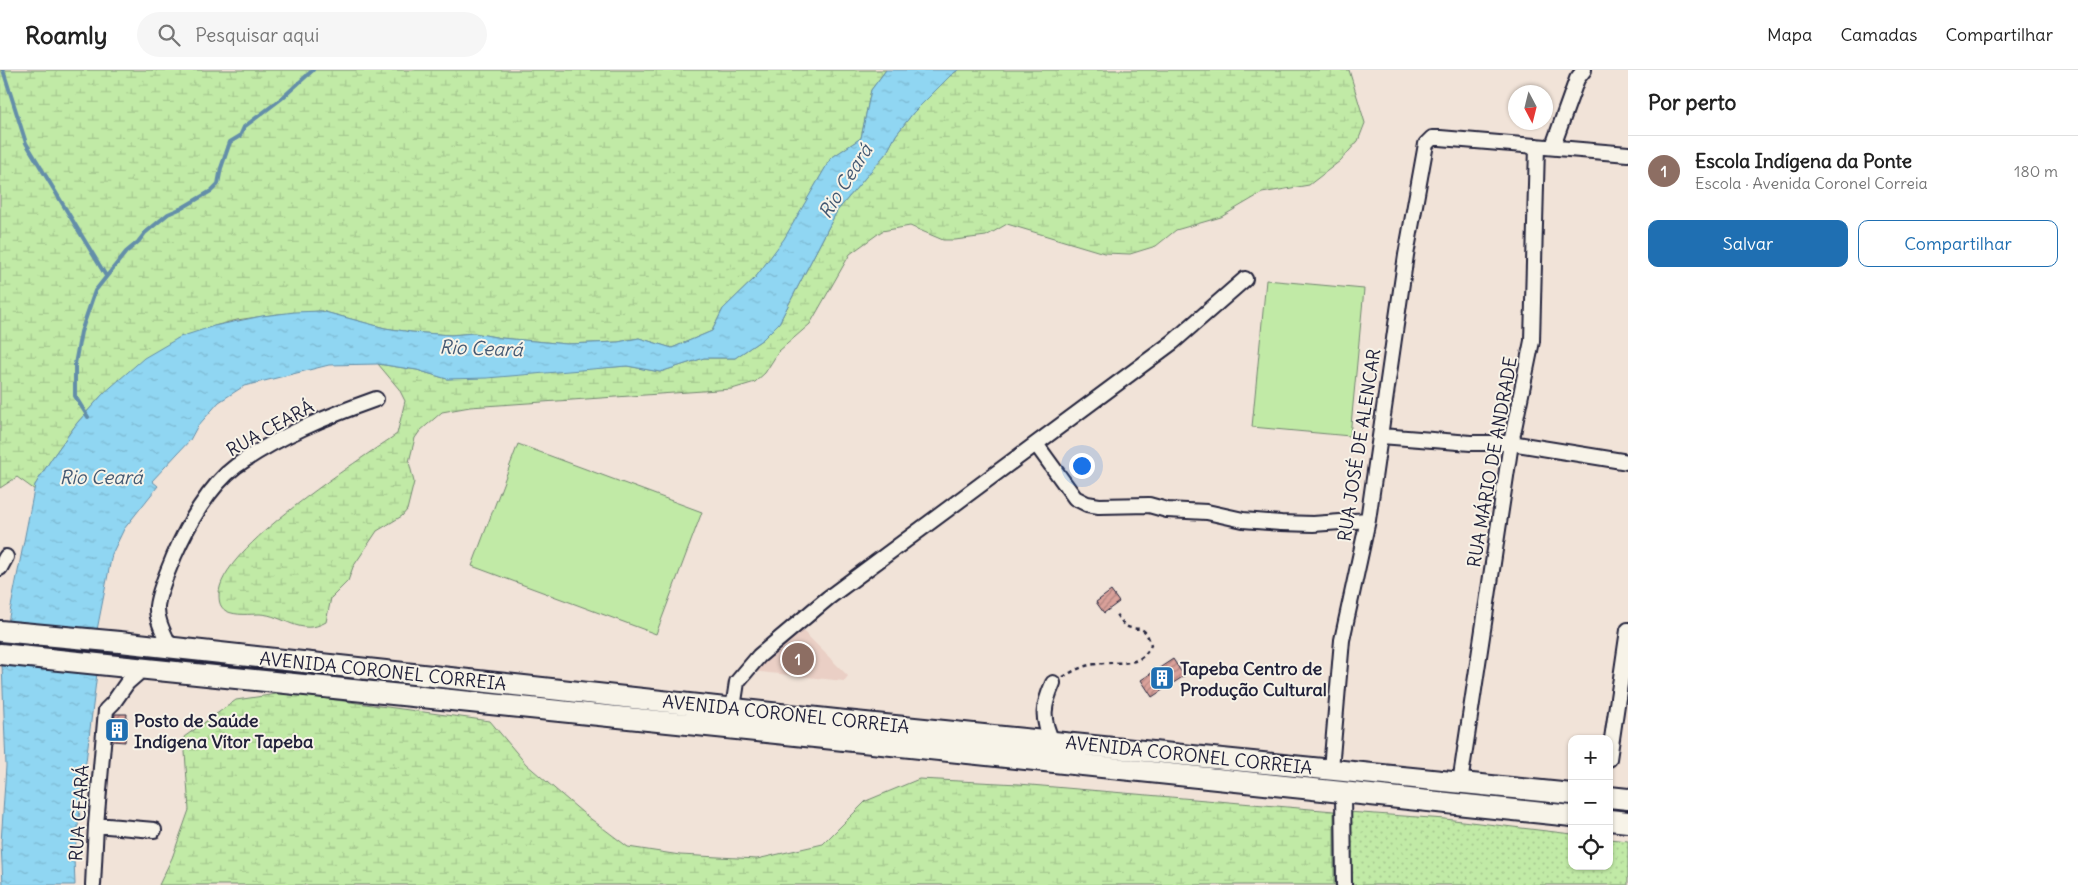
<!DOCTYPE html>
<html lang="pt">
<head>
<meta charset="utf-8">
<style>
  :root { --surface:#fff; --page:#f6f6f6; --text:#222; --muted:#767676; --line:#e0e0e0; --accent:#1f6fb2 }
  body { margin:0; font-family:Delius,sans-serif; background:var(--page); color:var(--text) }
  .controls { position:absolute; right:15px; bottom:15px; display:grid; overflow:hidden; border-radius:10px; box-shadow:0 1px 4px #0004 }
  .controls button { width:45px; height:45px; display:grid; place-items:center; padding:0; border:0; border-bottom:1px solid var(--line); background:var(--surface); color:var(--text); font:25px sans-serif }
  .compass { position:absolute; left:1508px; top:15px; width:45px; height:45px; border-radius:50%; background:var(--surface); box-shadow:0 1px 4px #0004; rotate:173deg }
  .you { position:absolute; left:1081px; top:395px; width:18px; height:18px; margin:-12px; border:4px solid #fff; border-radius:50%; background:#1a73e8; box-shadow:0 0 0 8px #1a73e833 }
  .badge { display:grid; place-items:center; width:32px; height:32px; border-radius:50%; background:var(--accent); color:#fff; font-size:16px; font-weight:700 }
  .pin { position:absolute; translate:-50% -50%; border:2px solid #fff; box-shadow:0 1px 5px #0006 }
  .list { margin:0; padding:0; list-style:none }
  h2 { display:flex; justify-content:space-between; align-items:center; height:65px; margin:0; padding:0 20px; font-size:21px }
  h2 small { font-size:16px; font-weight:400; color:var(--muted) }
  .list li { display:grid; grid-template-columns:32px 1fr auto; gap:15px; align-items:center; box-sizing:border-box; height:70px; padding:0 20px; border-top:1px solid var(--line) }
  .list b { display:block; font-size:19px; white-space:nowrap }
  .list p { margin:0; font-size:16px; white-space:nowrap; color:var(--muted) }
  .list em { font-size:16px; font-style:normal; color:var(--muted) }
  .actions { display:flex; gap:10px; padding:15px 20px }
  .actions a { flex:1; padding:11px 0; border:1px solid var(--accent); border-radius:10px; text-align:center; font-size:18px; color:var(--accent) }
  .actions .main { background:var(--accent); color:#fff }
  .icon { flex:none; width:28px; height:28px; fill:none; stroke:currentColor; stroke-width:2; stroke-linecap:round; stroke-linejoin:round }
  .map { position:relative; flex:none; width:1628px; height:815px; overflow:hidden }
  header { display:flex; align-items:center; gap:30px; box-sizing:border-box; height:70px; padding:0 25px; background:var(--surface); border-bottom:1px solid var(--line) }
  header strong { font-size:24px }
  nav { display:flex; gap:28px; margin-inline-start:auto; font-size:18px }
  .search { width:350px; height:45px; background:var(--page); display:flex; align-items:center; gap:12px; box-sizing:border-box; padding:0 18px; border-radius:28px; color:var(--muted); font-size:19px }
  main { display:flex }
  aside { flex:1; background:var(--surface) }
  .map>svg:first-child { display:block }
</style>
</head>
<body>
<header>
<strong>Roamly</strong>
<div class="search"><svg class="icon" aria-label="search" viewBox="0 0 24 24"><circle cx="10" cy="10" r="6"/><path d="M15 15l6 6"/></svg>Pesquisar aqui</div>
<nav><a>Mapa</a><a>Camadas</a><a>Compartilhar</a></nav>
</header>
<main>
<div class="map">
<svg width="1628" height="815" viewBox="0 0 1628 815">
  <defs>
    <pattern id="grass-dots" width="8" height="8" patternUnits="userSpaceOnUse" patternTransform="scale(1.25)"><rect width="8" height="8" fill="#c1eaa6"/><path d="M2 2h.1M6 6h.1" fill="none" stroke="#a6c890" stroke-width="1.8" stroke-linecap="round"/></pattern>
    <pattern id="wetland-marsh" width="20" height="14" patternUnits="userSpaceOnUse" patternTransform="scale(1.25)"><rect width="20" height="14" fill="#c1eaa6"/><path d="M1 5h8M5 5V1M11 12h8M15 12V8" fill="none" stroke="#a6c890"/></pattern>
    <pattern id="water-ripples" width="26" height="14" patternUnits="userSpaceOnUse" patternTransform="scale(1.25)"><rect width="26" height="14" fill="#90d6f2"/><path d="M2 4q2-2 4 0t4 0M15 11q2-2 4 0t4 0" fill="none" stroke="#7cb7d0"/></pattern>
    <pattern id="building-hatch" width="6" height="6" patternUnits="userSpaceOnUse" patternTransform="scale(1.25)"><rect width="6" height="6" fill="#daa19a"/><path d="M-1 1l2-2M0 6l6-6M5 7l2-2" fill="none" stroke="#b0837f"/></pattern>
  </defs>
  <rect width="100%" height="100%" fill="#f1e3d8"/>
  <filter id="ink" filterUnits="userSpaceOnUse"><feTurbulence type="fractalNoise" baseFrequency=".02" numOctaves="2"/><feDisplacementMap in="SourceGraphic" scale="10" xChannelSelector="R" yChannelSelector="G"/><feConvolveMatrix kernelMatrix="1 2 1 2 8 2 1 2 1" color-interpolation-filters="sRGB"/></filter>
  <g filter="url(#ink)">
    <!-- built -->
    <path fill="#eacfc5" d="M800,558L848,606L844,611L751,601Z"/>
    <!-- grass -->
    <path fill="url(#grass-dots)" stroke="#728670" d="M1334,741L1445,749L1572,764V796H1609V769L1628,771V815H1334Z"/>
    <!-- wetland -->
    <path fill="url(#wetland-marsh)" stroke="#728670" d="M0,0H886L871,20L861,68L831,88L784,170L755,208L723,239L712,261L672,278L639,268L618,272L567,274L501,268L474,263L451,265L411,262L385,258L321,241L278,244L237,250L214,256L103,324L77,353L52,388L35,415V420L17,407L0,418Z
      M958,0H1349L1365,53L1358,71L1340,91L1309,115L1262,123L1221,147L1176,160L1156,176L1130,184L1104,183L1007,154L986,166L955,170H943L910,156L882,161L850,184L810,254L779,281L765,303L755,312L732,319L470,337L442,342L420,361L415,368L409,392L414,412L407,440L402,446L377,461L353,497L348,511L331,528L326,552C300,567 284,545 260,544C250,544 236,546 226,541C220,537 219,532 219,525C217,480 361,389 397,364L405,331L399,319L378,294L417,300L447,309L627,296L660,302L704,288H735L763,269L779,253L837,141L887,82L896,65L913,43L950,6Z
      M284,623L490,651L526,694L583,743L628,777L680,785L757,789L823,774L866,731L919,709L1019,714L1334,741V815H159L172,788L189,740L184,667L236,630Z"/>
    <!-- garden -->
    <path fill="#c1eaa6" stroke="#728670" d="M1266,210L1364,219L1350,366L1252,357Z
      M518,374L702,442L656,564L472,496Z"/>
    <!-- water -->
    <path fill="url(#water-ripples)" stroke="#648ea9" d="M886,0H958L950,6L913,43L896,65L887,82L837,141L779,253L763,269L735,288H704L660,302L627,296L487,308L447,309L417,300L378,294L329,295L244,316L219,332L197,357L190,370L152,411L158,416L124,459L112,484L97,560V603L74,788L75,815H3L1,773L6,696L2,594L9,547L35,415L52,388L77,353L103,324L144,288L180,267L214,256L262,246L295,242L321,241L385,258L411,262L451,265L474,263L501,268L567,274L618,272L639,268L672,278L712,261L723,239L755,208L784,169L831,88L861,68L871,20Z"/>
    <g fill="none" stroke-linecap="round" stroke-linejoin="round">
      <!-- stream -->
      <path stroke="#648ea9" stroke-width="4" d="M3,0L26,73L106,206
        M88,347L75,326V294L81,262L95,221L126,182L138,172L145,163L168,144L182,138L211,121L218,114L221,98L230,72L240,66L244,57L281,29L313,0"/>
    </g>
    <!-- building -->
    <path fill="url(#building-hatch)" stroke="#22223b" d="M1111,521L1119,532L1104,543L1096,532Z
      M1173,589L1184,606L1152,627L1141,610Z
      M115,644H127L125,672L112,671Z"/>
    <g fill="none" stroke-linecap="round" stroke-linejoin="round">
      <defs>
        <path id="minor" d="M1553,76L1577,9L1584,0
          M1381,366L1471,373H1511L1628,392
          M1036,374L1075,428L1087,434L1099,436L1149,435L1167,440L1207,442L1243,450L1281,453L1313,454L1368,450
          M0,498L6,487
          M171,579C166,567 156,551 157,536C159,520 168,501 174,486C187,456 209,416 236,396C278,366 328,346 376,329
          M733,638L737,612L759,586L828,528L1173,272L1245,209
          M1052,671C1041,648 1043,636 1053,613
          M1609,689L1628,560
          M1331,699L1342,570L1368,450L1406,185L1426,74L1432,68H1440L1628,84
          M1460,713L1511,373L1532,271L1537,76
          M1343,722L1344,815
          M96,755L154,760
          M93,815L96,755L106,640L113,633L127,613L143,599"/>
        <path id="highway" d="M0,561L120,572L845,651L1572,724
          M0,584L834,669L1572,746
          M1609,727L1628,729
          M1609,750L1628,752"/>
      </defs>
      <!-- minor casing -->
      <use href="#minor" stroke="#22223b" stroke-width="18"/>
      <!-- highway casing -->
      <use href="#highway" stroke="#22223b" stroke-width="24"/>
      <!-- path -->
      <path stroke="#22223b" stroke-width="2.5" stroke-dasharray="4 4" stroke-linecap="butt" d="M1063,607C1073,601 1084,595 1096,594C1118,590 1140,600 1151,575C1143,550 1139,564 1124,555C1121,552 1117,545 1114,542"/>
      <!-- minor -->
      <use href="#minor" stroke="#f7f3e8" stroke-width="14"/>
      <!-- highway -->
      <use href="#highway" stroke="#f7f3e8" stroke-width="20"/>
    </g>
  </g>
  <!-- icons -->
  <defs>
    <symbol id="building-square" viewBox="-11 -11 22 22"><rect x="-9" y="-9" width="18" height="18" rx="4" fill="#1f6fb2" stroke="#f7f3e8"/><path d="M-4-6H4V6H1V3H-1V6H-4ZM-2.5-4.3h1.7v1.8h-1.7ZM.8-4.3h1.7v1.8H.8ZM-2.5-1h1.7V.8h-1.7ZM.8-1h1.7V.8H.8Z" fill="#fff"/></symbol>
  </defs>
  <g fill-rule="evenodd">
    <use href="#building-square" x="1148" y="594" width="28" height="28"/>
    <use href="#building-square" x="103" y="646" width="28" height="28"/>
  </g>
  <g text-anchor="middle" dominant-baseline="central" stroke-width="4" stroke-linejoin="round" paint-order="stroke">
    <!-- street labels -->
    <g font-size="18" fill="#22223b" stroke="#f7f3e8">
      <text transform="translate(270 358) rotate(-29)">RUA CEARÁ</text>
      <text transform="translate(1359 375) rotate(-81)">RUA JOSÉ DE ALENCAR</text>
      <text transform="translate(1492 392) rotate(-80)">RUA MÁRIO DE ANDRADE</text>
      <text transform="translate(383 601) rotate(6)">AVENIDA CORONEL CORREIA</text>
      <text transform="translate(786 644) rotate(6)">AVENIDA CORONEL CORREIA</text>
      <text transform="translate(1189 685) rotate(6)">AVENIDA CORONEL CORREIA</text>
      <text transform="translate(79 743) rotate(-86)">RUA CEARÁ</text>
    </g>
    <!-- poi labels -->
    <g font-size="18" font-weight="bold" fill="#22223b" stroke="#f7f3e8" text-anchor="start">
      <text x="1180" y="598">Tapeba Centro de<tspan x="1180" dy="21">Produção Cultural</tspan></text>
      <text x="134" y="650">Posto de Saúde<tspan x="134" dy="21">Indígena Vítor Tapeba</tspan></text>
    </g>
    <!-- water labels -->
    <g font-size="19" font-style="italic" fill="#435872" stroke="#f7f3e8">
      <text transform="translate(845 111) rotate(-58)">Rio Ceará</text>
      <text transform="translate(481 278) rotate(2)">Rio Ceará</text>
      <text x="101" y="407">Rio Ceará</text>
    </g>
  </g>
</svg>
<div class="controls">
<button>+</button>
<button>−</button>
<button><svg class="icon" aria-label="locate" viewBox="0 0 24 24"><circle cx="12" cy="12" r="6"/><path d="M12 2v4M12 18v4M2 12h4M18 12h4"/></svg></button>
</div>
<svg class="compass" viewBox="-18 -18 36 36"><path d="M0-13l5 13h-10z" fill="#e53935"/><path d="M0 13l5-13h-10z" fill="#767676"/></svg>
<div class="you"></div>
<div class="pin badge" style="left:798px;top:589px;background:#8d6e63">1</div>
</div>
<aside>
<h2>Por perto<small></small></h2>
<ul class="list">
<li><span class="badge" style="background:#8d6e63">1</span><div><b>Escola Indígena da Ponte</b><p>Escola · Avenida Coronel Correia</p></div><em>180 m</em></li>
</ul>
<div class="actions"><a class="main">Salvar</a><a>Compartilhar</a></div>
</aside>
</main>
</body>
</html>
